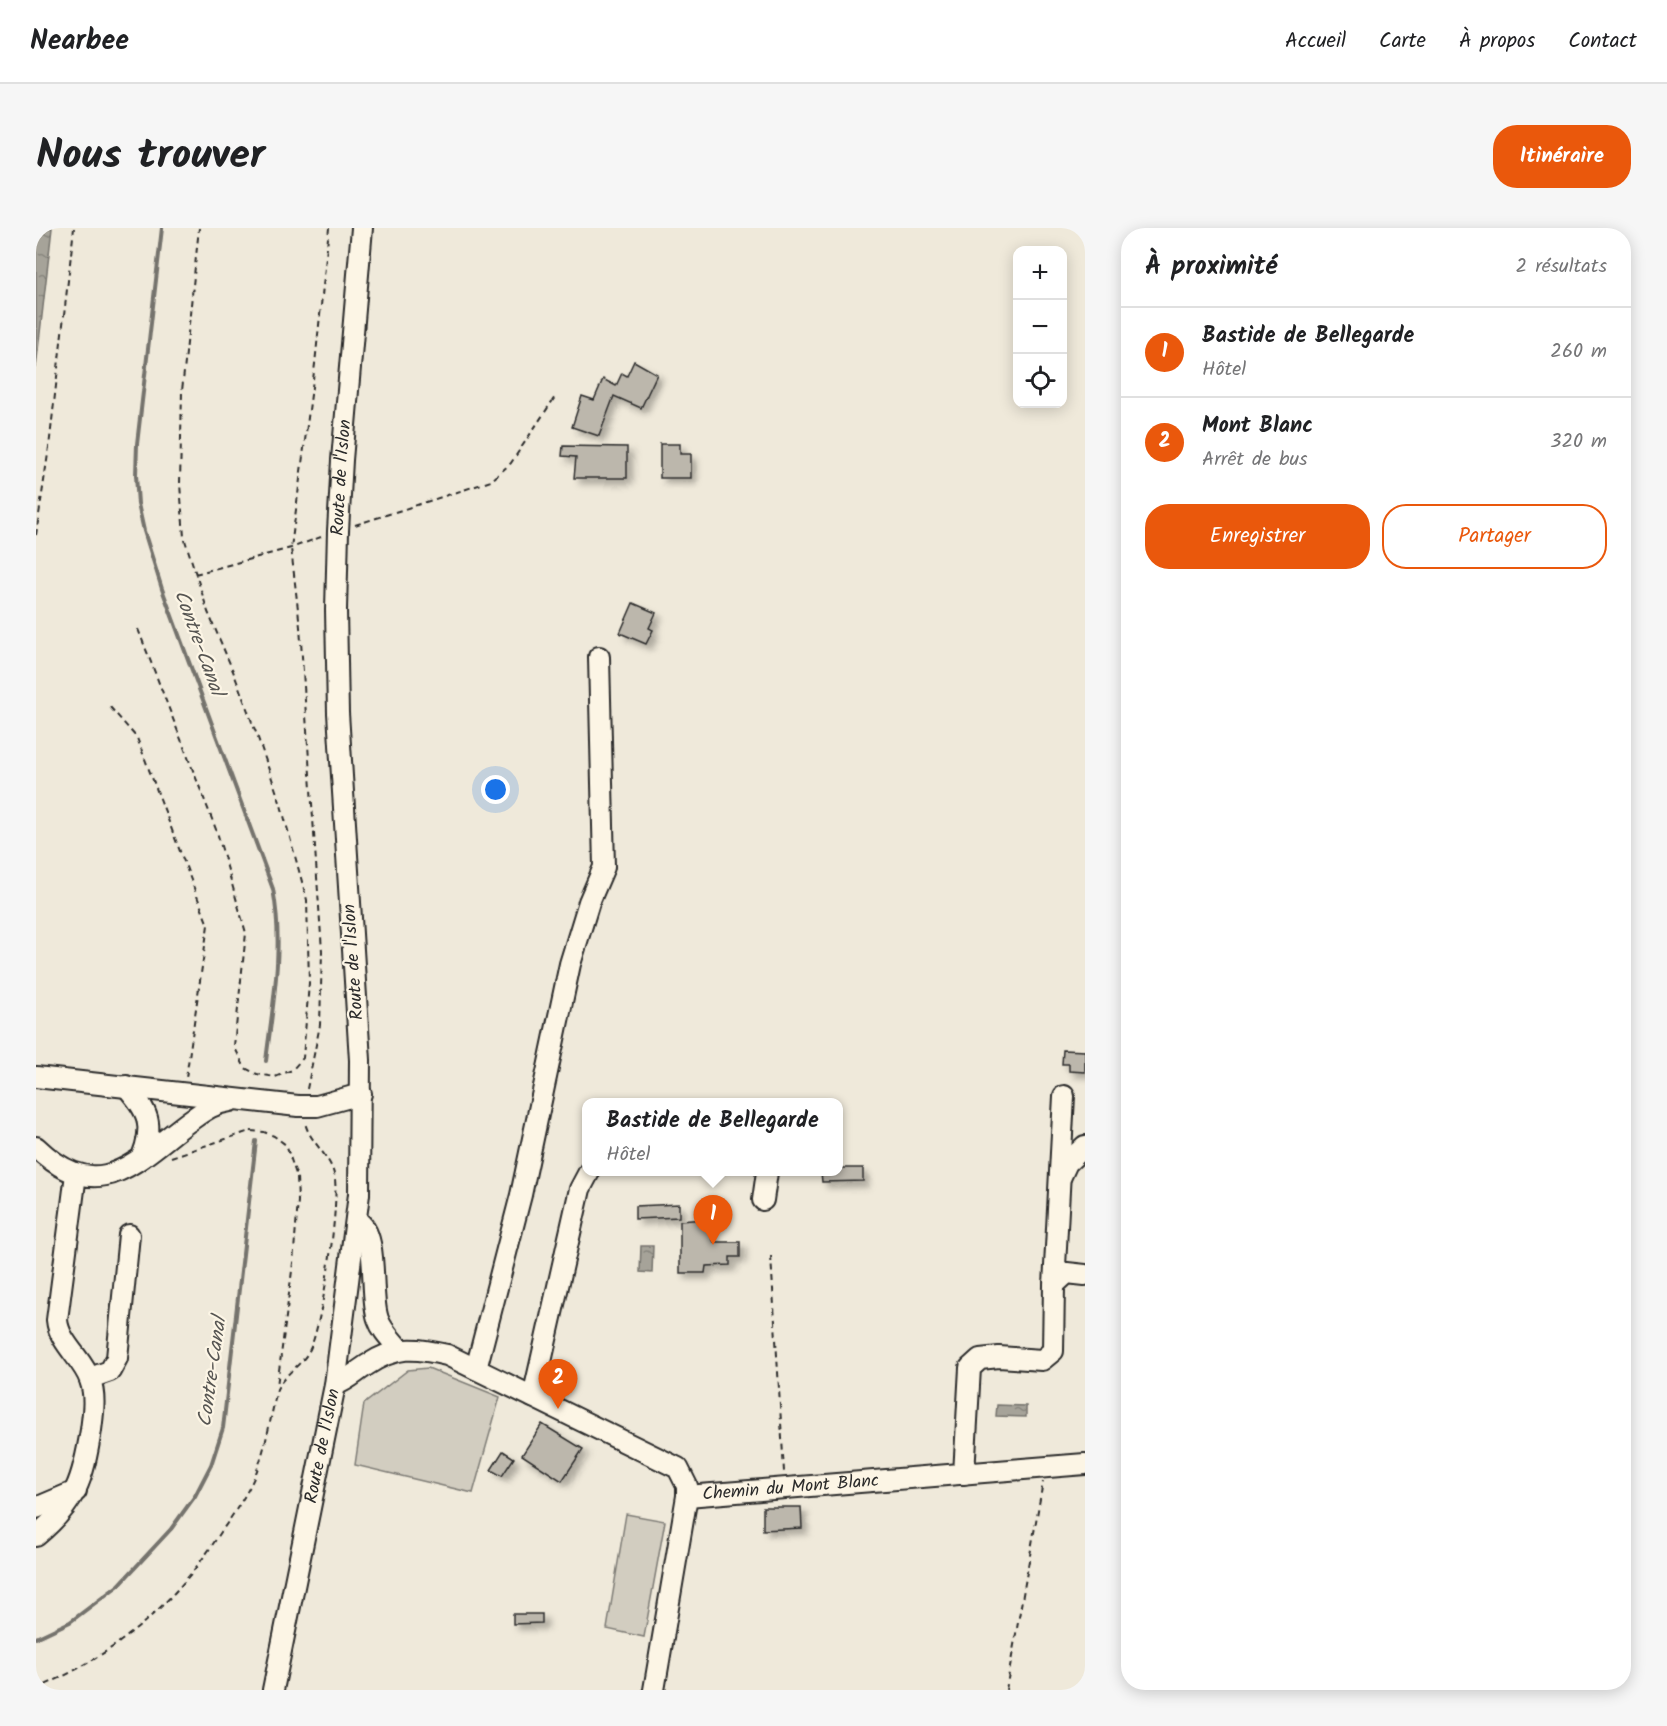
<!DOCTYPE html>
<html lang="fr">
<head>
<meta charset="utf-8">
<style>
  :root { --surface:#fff; --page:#f6f6f6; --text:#202124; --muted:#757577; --line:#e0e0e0; --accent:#ea580c }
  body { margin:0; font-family:Kalam,sans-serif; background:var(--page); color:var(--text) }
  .controls { position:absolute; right:18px; top:18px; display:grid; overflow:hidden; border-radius:12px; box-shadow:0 3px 15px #0003 }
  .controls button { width:54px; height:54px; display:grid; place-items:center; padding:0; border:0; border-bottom:2px solid var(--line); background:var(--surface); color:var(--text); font:30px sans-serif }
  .you { position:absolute; left:460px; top:562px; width:21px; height:21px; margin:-15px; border:4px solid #fff; border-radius:50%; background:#1a73e8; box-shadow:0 0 0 9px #1a73e833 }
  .badge { display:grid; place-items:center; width:39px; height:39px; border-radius:50%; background:var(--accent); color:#fff; font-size:20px; font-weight:700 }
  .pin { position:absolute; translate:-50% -50px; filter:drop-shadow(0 2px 3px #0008) }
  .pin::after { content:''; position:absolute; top:32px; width:21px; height:18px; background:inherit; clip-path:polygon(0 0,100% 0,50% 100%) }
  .popup { position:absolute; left:546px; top:870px; width:261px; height:78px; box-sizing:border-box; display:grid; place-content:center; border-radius:12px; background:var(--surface); filter:drop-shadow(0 2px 4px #0005); font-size:20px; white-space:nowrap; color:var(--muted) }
  .popup b { font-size:22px; color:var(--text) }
  .popup::after { content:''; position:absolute; left:50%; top:100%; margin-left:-12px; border:12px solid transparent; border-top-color:var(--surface) }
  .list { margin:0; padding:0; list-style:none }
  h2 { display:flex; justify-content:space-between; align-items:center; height:78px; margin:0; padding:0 24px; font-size:26px }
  h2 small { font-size:20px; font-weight:400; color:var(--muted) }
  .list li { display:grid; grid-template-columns:39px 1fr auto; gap:18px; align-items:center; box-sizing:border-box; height:90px; padding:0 24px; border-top:2px solid var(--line) }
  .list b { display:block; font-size:22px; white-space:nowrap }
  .list p { margin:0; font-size:20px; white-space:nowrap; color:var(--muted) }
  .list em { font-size:20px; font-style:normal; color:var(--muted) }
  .actions { display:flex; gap:12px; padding:18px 24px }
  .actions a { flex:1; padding:14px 0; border:2px solid var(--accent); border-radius:24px; text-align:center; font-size:21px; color:var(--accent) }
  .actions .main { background:var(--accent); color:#fff }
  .icon { flex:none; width:33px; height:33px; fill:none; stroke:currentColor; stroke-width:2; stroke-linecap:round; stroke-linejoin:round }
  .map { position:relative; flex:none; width:1049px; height:1462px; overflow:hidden; border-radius:24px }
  header { display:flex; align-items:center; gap:36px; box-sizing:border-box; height:84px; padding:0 30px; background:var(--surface); border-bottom:2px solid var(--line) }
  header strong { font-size:28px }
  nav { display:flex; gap:33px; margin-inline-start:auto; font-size:21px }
  .intro { display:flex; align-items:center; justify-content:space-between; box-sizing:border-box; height:144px; padding:0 36px }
  h1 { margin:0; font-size:42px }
  .button { padding:15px 27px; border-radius:24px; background:var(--accent); color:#fff; font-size:21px; font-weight:700 }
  main { display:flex; gap:36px; padding:0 36px }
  aside { flex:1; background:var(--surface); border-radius:24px; box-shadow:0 3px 15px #0003 }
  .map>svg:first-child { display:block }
</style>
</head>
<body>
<header>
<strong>Nearbee</strong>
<nav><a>Accueil</a><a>Carte</a><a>À propos</a><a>Contact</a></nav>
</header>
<div class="intro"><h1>Nous trouver</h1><a class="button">Itinéraire</a></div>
<main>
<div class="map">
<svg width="1049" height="1462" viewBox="0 0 1049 1462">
  <defs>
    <pattern id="water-ripples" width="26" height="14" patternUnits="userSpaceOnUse" patternTransform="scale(1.5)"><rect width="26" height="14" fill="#a6a399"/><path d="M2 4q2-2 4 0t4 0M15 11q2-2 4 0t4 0" fill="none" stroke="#87857d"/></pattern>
    <filter id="shadow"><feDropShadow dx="5.5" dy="5.5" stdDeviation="3" flood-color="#0004"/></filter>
  </defs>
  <rect width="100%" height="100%" fill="#efe9da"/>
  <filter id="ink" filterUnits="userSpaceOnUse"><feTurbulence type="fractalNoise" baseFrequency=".0167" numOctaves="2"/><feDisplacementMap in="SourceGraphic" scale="12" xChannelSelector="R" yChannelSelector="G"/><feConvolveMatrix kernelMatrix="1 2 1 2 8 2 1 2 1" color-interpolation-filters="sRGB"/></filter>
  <g filter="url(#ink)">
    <!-- park -->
    <path fill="#d2cdc0" stroke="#7e7c76" stroke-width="1.5" d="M392,1140L464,1169L437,1265L319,1237L328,1176L372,1142Z
      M590,1286L629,1293L608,1409L571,1401Z"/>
    <!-- water -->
    <path fill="url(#water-ripples)" stroke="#75736d" stroke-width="1.5" d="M0,0H16L0,140Z
      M605,1018H617L616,1045L604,1044Z
      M961,1177L990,1178V1189L960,1188Z"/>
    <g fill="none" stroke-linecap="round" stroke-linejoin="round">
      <!-- stream -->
      <path stroke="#75736d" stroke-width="4" d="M126,0L101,216L100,247L102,276L108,303L126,361L237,661C248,719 237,775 230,833
        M0,1410L34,1394L83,1357L135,1301L159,1268L175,1237L187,1200L220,913"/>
    </g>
    <!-- building -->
    <path fill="#bcb7ac" stroke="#2b2b2b" stroke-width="1.5" filter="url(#shadow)" d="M598,133L621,146L605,180L578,168L563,208L536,199L546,168L558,172L567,151L580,158L586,145L591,148Z
      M624,216H644V226H655V250H624Z
      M527,218L591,219V250H538L540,229L526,228Z
      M597,375L620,385L613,400L617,402L610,416L584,405Z
      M1027,822L1049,823V844L1033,843V836H1026Z
      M803,940H827V953L786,954L785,944H803Z
      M643,976V989L599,991V978Z
      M668,991L678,1014H704V1029H694V1037L670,1038L669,1045H644V993Z
      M506,1196L547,1221L526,1253L486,1227Z
      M467,1223L478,1230L466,1248L455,1242Z
      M727,1279H765L766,1300L727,1302Z
      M477,1386H506V1395L477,1396Z"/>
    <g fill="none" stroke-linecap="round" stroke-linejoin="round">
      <defs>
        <g id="minor">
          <path d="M0,849L262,878H281L325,866"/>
          <path d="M90,858C112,883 119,896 106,929"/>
          <path d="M0,919C63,979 97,935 152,894C165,885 177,875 194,873"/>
          <path d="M1025,948L1031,935L1049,918"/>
          <path d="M727,972L731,944"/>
          <path d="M321,993C344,1006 333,1066 342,1091C346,1103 356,1112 364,1122"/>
          <path d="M1018,1057L1031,1045L1049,1047"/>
          <path d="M440,1141L485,967L534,736L553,674L568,639L563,429"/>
          <path d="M54,1150L74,1143L81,1130L93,1007"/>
          <path d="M299,1157C311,1153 320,1144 331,1137C360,1118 378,1119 411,1127L642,1240L651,1258V1268L618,1462"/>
          <path d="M497,1169L544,961L553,944"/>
          <path d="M928,1246L934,1140L944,1131L963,1129L1006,1132L1017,1123L1018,1057L1028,868"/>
          <path id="s1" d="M651,1268L1049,1236"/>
          <path d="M0,1280L40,1263"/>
          <path d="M0,1308C40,1275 47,1252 55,1202C57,1186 60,1168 54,1152C47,1131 23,1115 21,1092L40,946"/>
          <path id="s2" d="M237,1462L299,1157L323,966L324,832L302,485L300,382L302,303L306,232L326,0"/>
        </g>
      </defs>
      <!-- minor casing -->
      <use href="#minor" stroke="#2b2b2b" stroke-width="24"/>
      <!-- path -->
      <path stroke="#2b2b2b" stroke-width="2" stroke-dasharray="6 4.5" stroke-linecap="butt" d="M319,297L455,253L475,235L519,169
        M0,307L13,219L38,0
        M159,346L255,320L285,309
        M102,401L181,604L210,705L198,818L209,840L221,846L239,849L256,842L267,830L273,755L271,672L245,577L222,510L197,443L172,384L148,309L144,256L146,163L163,0
        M74,479L101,510L172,697L150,850
        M271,861L284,797L286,723L264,399L255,320L279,136L293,0
        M135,929L214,903L228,904L238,908L250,917L261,949L262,973L257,1035L241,1158
        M735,1028L748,1244
        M0,1461C81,1426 137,1378 185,1304C198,1285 211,1267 220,1245C230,1218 235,1189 241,1161C249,1145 265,1138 273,1123C286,1100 305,970 298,946C293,926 272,912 269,894
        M970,1462L1007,1254"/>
      <!-- minor -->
      <use href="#minor" stroke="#fcf5e5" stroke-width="20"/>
    </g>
  </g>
  <g text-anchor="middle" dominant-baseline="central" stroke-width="4.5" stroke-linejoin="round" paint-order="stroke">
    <!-- street labels -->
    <g font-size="18" fill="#2b2b2b" stroke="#fcf5e5">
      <text stroke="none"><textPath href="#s2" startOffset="1221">Route de l'Islon</textPath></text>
      <text transform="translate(318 734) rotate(-94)">Route de l'Islon</text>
      <text stroke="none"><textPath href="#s2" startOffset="249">Route de l'Islon</textPath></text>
      <text stroke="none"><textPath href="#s1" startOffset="104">Chemin du Mont Blanc</textPath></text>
    </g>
    <!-- water labels -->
    <g font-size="20" font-style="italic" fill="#565552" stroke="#fcf5e5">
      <text transform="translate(162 415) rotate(70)">Contre-Canal</text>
      <text transform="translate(177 1144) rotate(-82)">Contre-Canal</text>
    </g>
  </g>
</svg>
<div class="controls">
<button>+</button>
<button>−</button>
<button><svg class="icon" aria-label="locate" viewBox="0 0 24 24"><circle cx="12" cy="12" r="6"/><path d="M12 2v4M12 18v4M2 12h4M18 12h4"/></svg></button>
</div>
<div class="you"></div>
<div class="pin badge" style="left:677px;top:1017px">1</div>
<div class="popup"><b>Bastide de Bellegarde</b>Hôtel</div>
<div class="pin badge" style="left:522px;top:1181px">2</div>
</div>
<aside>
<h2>À proximité<small>2 résultats</small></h2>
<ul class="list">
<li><span class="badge">1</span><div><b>Bastide de Bellegarde</b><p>Hôtel</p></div><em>260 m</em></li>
<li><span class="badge">2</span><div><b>Mont Blanc</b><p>Arrêt de bus</p></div><em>320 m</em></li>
</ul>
<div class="actions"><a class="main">Enregistrer</a><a>Partager</a></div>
</aside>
</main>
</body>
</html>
